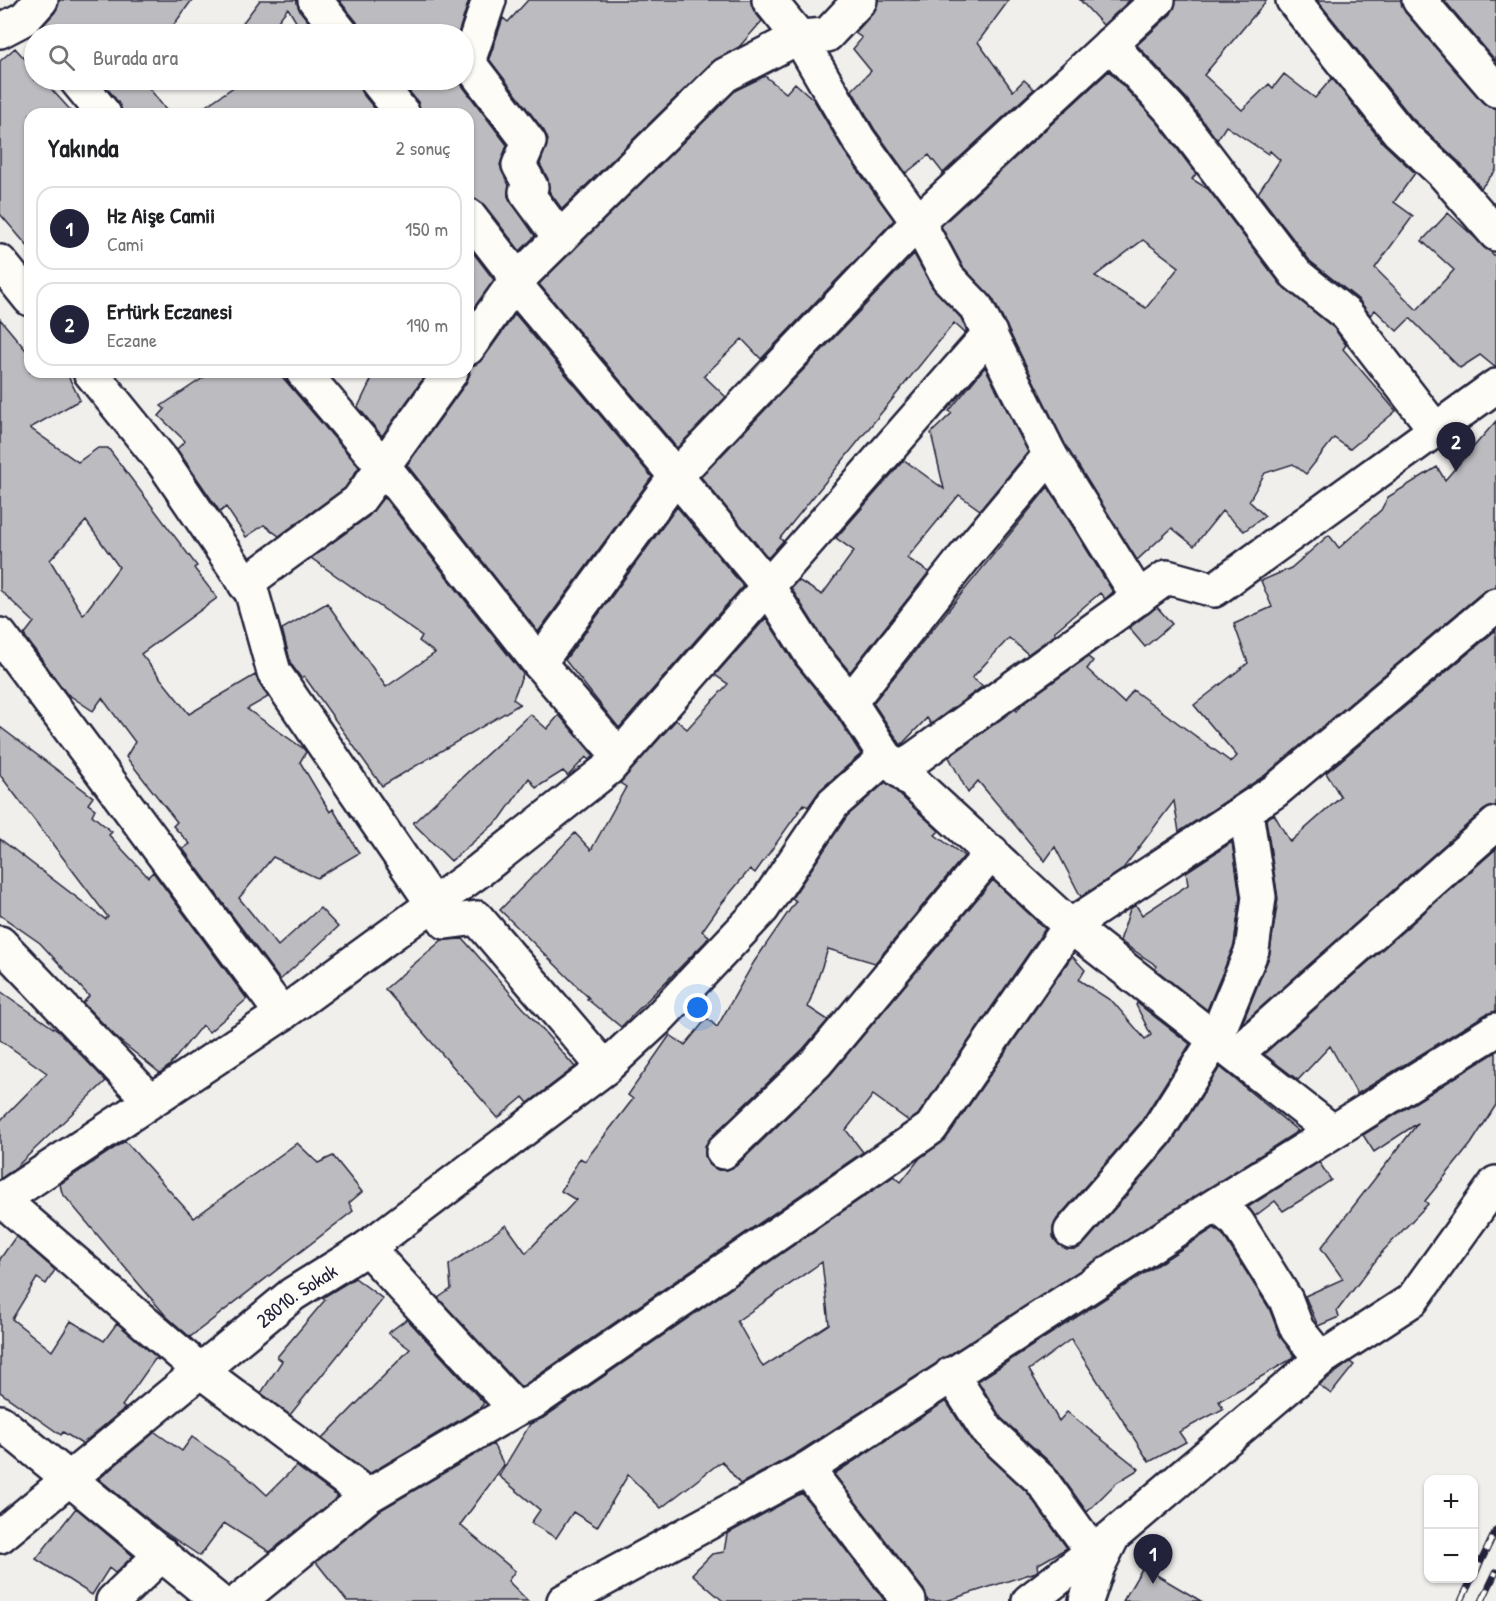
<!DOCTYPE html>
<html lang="tr">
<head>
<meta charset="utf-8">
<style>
  :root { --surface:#fff; --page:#f6f6f6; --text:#202124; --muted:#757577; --line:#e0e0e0; --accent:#22223b }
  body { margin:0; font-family:"Patrick Hand",sans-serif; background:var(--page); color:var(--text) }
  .controls { position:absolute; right:18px; bottom:18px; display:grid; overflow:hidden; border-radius:12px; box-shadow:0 2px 4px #0004 }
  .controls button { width:54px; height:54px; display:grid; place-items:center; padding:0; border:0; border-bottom:2px solid var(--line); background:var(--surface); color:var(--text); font:30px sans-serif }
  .you { position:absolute; left:698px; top:1008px; width:21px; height:21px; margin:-15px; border:4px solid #fff; border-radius:50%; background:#1a73e8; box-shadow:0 0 0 9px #1a73e833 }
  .badge { display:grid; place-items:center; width:39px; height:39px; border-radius:50%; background:var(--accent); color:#fff; font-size:20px; font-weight:700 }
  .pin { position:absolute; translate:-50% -50px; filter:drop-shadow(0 2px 3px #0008) }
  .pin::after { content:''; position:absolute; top:32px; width:21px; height:18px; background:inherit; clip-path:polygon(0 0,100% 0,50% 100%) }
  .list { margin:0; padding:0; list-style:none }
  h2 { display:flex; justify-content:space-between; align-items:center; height:78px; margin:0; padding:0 24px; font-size:26px }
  h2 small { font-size:20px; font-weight:400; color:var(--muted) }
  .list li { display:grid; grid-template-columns:39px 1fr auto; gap:18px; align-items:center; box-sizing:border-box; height:84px; margin:0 12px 12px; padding:0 12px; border:2px solid var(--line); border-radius:18px }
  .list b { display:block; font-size:22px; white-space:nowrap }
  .list p { margin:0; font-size:20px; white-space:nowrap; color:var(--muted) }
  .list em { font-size:20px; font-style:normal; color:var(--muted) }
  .icon { flex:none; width:33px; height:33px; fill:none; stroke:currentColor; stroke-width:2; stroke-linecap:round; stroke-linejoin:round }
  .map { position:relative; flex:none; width:1496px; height:1601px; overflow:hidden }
  .search { position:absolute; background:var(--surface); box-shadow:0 2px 4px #0004; left:24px; top:24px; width:450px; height:66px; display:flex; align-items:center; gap:15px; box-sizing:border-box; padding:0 21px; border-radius:33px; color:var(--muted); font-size:22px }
  .panel { position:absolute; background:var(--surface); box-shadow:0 2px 4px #0004; left:24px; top:108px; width:450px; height:270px; border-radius:18px }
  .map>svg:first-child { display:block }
</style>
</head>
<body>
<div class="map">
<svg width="1496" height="1601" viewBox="0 0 1496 1601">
  <rect width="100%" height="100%" fill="#f0efec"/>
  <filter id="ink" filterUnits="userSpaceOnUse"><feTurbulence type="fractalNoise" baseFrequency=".0167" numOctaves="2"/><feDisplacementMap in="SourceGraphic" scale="12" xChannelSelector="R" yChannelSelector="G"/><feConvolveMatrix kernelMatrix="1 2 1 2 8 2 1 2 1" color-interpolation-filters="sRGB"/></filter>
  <g filter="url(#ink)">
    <!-- building -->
    <path fill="#bcbcc0" stroke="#22223b" stroke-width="1.5" fill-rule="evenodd" d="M59,0H192L167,34H43L38,31L55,12Z
      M260,0H297L300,11L312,26L302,32L288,8L268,34H245L238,29Z
      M339,0H469L458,34H360L357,22Z
      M528,0H751L754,11L762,21L739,47L712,62L562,209L549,191L548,179L540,164L548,140L544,131L489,59L503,18L508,22Z
      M878,0H1009L978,42L1013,91L1024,80L1034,89L943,173L929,155L906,173L875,130L852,90L871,71L853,49L862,38L855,33L874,12Z
      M1080,0H1130L1103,25Z
      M1176,0H1267L1204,75L1242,110L1269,84L1273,88L1284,74L1315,98L1332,78L1383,143L1415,173L1394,202L1413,216L1375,268L1417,310L1454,270L1422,241L1448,213L1496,257V368L1480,355L1460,368L1410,318L1397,331L1375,310L1370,315L1359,300L1310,261L1258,193L1280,160L1270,151L1268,154L1226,126L1217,140L1186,98L1137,45L1171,14Z
      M1317,0H1401L1405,12L1482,102L1496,108V170L1481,188L1458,161L1412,118Z
      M1444,0H1496V61Z
      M15,48L34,69V80H43L74,114H30V249L0,214V61Z
      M1109,71L1158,123L1196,174L1192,179L1208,189L1281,285L1334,328L1346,345L1343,349L1396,411L1350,449L1334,438L1306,474L1293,464L1265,473L1249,501L1265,516L1244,531L1222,511L1194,546L1172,528L1137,560L1066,446L993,299L963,267L941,226ZM1143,240L1179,267L1146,308L1095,276Z
      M765,76L786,93L795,83L814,100L844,151L894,220L761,359L742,339L704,376L726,397L677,448L539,284L736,90Z
      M109,80H143L169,114H122L118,102L104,84Z
      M244,80H358L361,92L379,114H194Z
      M400,80H458L507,145L500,165L509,185L508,196L535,236L520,251L483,203L468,197V114H421L418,102Z
      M468,246L494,280L468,316Z
      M914,254L932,287L961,318L967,331L965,333L954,323L780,538L783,541L768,558L701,477Z
      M515,314L652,477L538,632L407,465L466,383L470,374L469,366L483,359Z
      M0,319L30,355V372H66L80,400L30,428L78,462L98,448H108L197,566L194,568L217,598L141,654L189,714L255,675L268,697L247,709L304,749L306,752L300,762L330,812L333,809L359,853L317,878L273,857L239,898L278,946L320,908L338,927L280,980L183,849L190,844L173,826L177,822L126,757L135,742L102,698L93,711L66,693L24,635L34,622L0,590ZM86,521L119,567L83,615L50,560Z
      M985,367L1028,452L980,510L959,495L907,558L929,572L850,672L826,643L791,588L798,580L822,595L854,551L836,538L904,460L944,489L931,433L952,413L949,411Z
      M212,372H278L359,467L345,488L279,536L264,525L246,537L226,507L220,512L177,449L185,441L159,416L165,409L161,406Z
      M375,372H428L382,436L358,407Z
      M1496,421V587L1484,591L1264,776L1179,832L1174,801L1122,870L1081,897L1055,847L1045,861L978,781L968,793L949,757L1015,709L1017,711L1022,704L1088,657L1093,661L1087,669L1124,703L1133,690L1231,762L1237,756L1194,705L1248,663L1234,624L1272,607L1261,581L1291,568L1329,535L1339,548L1381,510L1388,497L1437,467L1445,480Z
      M1048,487L1113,592L1105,599L1100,593L1054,632L1056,634L1028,654L1009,638L972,678L983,686L931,724L927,718L901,745L873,703Z
      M384,497L523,674L513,699L520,704L382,786L304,676L301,678L291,664L282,629L327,603L386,687L435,653L419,641L422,636L311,558L369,516Z
      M677,507L743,586L619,728L565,660Z
      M1157,607L1172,624L1145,647L1129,628Z
      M766,618L795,664L835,713L861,754L820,790L808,807L804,804L755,873L750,869L722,903L702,931L709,936L706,941L621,1027L587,999L589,998L500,910L575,833L591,850L626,787L620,783L676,720L687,729L728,684L715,675Z
      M1496,630V806L1484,810L1242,1024L1269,957L1278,899L1266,819L1274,814L1290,842L1341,797L1326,773Z
      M530,714L547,729L559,715L594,756L589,760L586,757L568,776L563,771L536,788L529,778L500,819L451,861L413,823Z
      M0,727L93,797L88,804L95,809L92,815L112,832L109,835L148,877L153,872L247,999L209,1032L202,1025L169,1066L160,1073L119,1040L83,1003L89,996L40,943L0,915V839L105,919L108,917L0,775Z
      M886,782L939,831L935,835L964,856L875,963L828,949L808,1007L828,1020L803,1049L710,1138L705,1146V1156L710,1165L718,1170H727L736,1166L830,1075L993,880L1045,929L918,1115L909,1121L873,1095L846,1130L863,1152L521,1387L438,1298L451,1289L449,1265L506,1225L526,1253L576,1200L561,1191L580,1158L585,1161L633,1099L628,1095L670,1035L685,1045L707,1018L717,1027L754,962L796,901L792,898L847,816Z
      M1232,842L1240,897L1234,945L1207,1010L1155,969L1157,966L1120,941L1130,909L1136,905L1142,915L1188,885L1186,872Z
      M1496,849V1011L1486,1014L1357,1094L1330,1046L1298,1080L1264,1054Z
      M463,939L575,1067L528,1103L523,1097L498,1118L385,989L442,940Z
      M1072,956L1085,970L1079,980L1113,1002L1145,1039L1151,1035L1136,1005L1137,1003L1190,1044L1141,1122L1057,1219L1053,1228V1237L1059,1245L1067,1249H1077L1085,1243L1170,1145L1220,1067L1298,1131L797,1453L740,1484L722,1461L661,1508L628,1475L597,1527L573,1512L556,1538L531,1523L540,1510L499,1476L530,1424L543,1418L894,1176L901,1182L920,1158L946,1139ZM822,1262L829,1324L763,1367L737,1321Z
      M0,991L59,1032L106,1081L14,1169L0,1179V1121L47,1073L0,1040Z
      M1496,1052V1105L1471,1144L1425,1201L1428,1204L1383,1251L1337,1311L1339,1317L1318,1326L1305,1296L1343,1279L1321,1248L1418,1123L1374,1152L1363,1135Z
      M125,1141L194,1218L297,1143L318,1163L333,1156L362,1192L349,1203L353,1211L190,1337L166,1316L62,1193L60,1184Z
      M1319,1162L1331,1180L1301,1200L1283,1211L1275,1201L1255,1216L1248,1207Z
      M1214,1228L1223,1235L1269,1308L1280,1336L1295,1357L1219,1401L1223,1409L1179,1432L1186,1442L1149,1462L1071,1339L1029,1370L1059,1421L1067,1412L1139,1469L1116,1483L1087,1512L1054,1466L1001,1418L978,1381Z
      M16,1236L55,1270L46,1284L37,1278L12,1319L52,1351L71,1321L104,1341L117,1323L160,1360L155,1359L122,1406L125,1408L82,1444L63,1432L61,1435L0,1392V1259Z
      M355,1278L383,1299L290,1415L261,1393L282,1361L277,1357L325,1300L322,1298Z
      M407,1319L484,1403L480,1408L369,1474L322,1439L410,1349L388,1333Z
      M1350,1362L1354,1365L1331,1394L1319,1385Z
      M946,1401L971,1440L1027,1492L1067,1548L1037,1565L1038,1570L1036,1572L946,1601H927L924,1590L834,1474Z
      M155,1432L182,1451L192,1437L241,1471L267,1495L296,1466L338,1497L270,1552L224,1523L200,1556L160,1529L99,1479Z
      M493,1444L504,1465L460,1525L515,1571L508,1581L528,1601H347L316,1562L379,1511Z
      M802,1493L885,1601H723L692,1574L712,1554L724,1552L727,1534Z
      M76,1508L133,1556L115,1573L109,1568L92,1595L36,1559Z
      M1143,1567L1201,1601H1123Z"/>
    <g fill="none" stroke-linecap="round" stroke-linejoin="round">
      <defs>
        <g id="minor">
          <path d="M315,0L342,34"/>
          <path d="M489,0L468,62L529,142L519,165L531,187L526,192L560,238"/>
          <path d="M769,0L799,37L859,140L918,222L948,278L976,307L1050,455L1139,598"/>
          <path d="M1293,0L1398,131L1445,175L1496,234"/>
          <path d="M1419,0L1496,90"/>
          <path d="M1110,44L1172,111L1296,274L1347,315L1435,429"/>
          <path d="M76,80L104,114"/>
          <path d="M376,80L403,114"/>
          <path d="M468,215L510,269L514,283L767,585L811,654L850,702L886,757L1070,926L1332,1131"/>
          <path d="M0,262L30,299"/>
          <path d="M468,348L514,283L725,75L799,37L827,35L860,0"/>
          <path d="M90,372L163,462L252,593L274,672L433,904L446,922L477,918L605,1068L658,1019L762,909L833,804L886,757"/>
          <path d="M303,372L393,478L539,663L676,476L918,222L1158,0"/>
          <path d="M245,584L358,501L451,372"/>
          <path d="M0,635L282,1014"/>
          <path d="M539,663L619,756"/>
          <path d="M850,702L963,559L1050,455"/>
          <path d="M899,770L1167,577L1214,590L1496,386"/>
          <path d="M0,943L150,1100"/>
          <path d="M1236,1054L1496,824"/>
          <path d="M723,1152L817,1062L992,852"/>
          <path d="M0,1198L202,1372L368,1496"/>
          <path d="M0,1201L282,1014L480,870L609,768L990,333"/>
          <path d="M1216,1205L1237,1222L1286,1300L1297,1329L1321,1359"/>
          <path d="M1071,1231L1156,1133L1215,1040L1252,950L1259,897L1246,812"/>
          <path d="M367,1248L516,1409"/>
          <path d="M951,1374L987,1430L1041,1480L1093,1552"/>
          <path d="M0,1422L218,1601"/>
          <path d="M807,1469L909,1601"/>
          <path id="s1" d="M0,1536L293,1294L367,1248L605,1068"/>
          <path d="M113,1601L162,1554"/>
          <path d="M239,1601L368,1496L516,1409L533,1402L931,1128L1070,926L1275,791L1496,605"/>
          <path d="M564,1601L807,1469L1174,1231L1496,1030"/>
          <path d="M1029,1601L1109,1539"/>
        </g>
        <path id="tertiary" d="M0,31L25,18L41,0
          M1086,1601L1098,1566L1113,1536L1321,1359L1412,1300L1496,1183"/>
      </defs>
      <!-- minor casing -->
      <use href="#minor" stroke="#22223b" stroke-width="38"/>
      <!-- tertiary casing -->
      <use href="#tertiary" stroke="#22223b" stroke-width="38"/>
      <!-- minor -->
      <use href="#minor" stroke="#fdfcf7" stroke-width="33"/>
      <!-- tertiary -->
      <use href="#tertiary" stroke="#fdfcf7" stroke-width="33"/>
      <defs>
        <path id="rail" d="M1474,1576L1496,1530
          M1461,1601L1472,1578
          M1482,1601L1496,1572"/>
      </defs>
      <!-- rail casing -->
      <use href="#rail" stroke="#22223b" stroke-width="7"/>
      <!-- rail -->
      <use href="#rail" stroke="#fdfcf7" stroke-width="4.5" stroke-dasharray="14" stroke-linecap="butt"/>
    </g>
  </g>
  <g text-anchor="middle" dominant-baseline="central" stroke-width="4.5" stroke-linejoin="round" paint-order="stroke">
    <!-- street labels -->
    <g font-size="20" fill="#22223b" stroke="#fdfcf7">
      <text stroke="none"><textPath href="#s1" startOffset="382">28010. Sokak</textPath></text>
    </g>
  </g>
</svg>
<div class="controls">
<button>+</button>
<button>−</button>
</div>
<div class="you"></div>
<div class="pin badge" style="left:1153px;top:1584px">1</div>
<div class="pin badge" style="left:1456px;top:472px">2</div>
<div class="search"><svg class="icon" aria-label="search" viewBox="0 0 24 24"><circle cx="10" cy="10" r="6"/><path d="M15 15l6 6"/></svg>Burada ara</div>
<section class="panel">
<h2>Yakında<small>2 sonuç</small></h2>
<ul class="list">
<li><span class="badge">1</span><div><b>Hz Aişe Camii</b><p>Cami</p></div><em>150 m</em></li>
<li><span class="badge">2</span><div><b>Ertürk Eczanesi</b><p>Eczane</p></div><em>190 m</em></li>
</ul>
</section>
</div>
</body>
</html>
